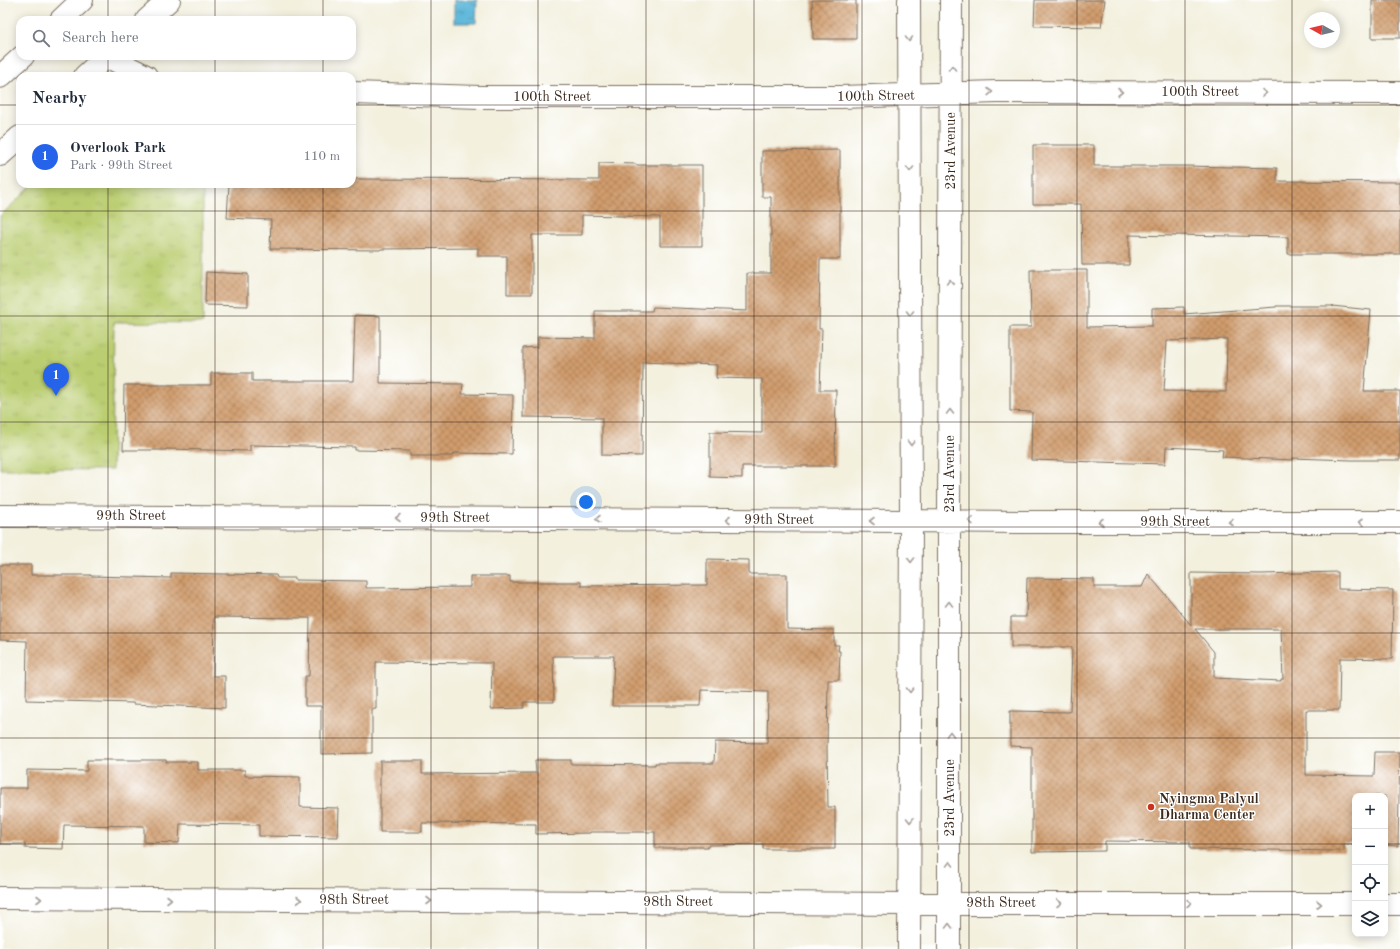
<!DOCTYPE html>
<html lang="en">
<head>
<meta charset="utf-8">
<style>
  :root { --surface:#fff; --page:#f6f6f7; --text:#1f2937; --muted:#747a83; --line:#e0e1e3; --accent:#2563eb }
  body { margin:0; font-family:"Old Standard TT",serif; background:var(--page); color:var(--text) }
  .controls { position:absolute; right:12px; bottom:12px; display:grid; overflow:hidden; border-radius:8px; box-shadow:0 2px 10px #0003 }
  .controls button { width:36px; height:36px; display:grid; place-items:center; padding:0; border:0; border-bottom:1px solid var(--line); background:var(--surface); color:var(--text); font:20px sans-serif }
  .compass { position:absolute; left:1304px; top:12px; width:36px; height:36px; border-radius:50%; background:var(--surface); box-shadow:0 2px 10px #0003; rotate:278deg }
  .you { position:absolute; left:586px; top:502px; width:14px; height:14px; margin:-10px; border:3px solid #fff; border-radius:50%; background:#1a73e8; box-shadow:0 0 0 6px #1a73e833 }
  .badge { display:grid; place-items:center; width:26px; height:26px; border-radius:50%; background:var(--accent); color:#fff; font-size:13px; font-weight:700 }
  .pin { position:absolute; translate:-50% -33px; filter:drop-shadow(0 1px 2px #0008) }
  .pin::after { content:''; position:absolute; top:21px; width:14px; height:12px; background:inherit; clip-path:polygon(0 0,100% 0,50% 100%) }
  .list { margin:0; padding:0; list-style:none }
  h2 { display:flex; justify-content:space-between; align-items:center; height:52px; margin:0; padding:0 16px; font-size:17px }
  h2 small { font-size:13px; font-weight:400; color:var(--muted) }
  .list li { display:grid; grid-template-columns:26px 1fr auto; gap:12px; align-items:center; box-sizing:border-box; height:64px; padding:0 16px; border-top:1px solid var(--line) }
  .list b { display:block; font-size:15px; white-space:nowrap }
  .list p { margin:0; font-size:13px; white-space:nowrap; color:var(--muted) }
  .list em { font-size:13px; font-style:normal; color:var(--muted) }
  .icon { flex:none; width:22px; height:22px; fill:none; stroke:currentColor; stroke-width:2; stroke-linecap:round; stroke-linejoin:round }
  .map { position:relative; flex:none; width:1400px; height:949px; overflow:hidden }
  .search { position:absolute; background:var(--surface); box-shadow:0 2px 10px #0003; left:16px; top:16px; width:340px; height:44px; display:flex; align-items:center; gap:10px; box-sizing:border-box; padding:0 14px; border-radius:12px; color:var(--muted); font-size:15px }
  .panel { position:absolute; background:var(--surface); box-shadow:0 2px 10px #0003; left:16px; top:72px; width:340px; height:116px; border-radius:12px }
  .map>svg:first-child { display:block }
</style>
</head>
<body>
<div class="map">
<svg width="1400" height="949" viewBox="0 0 1400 949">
  <defs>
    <pattern id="park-tufts" width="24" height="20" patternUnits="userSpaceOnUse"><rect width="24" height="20" fill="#bacd70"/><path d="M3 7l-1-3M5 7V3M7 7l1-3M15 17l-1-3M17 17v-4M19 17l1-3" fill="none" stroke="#a1b061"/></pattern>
    <pattern id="water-ripples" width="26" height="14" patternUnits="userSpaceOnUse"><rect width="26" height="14" fill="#5cb6d9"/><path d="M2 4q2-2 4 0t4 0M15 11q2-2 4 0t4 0" fill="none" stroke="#4d94af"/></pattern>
    <pattern id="building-cross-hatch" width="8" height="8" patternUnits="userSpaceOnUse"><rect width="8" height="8" fill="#d09c6d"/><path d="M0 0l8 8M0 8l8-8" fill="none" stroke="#aa7f59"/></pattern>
  </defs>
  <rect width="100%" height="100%" fill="#fff"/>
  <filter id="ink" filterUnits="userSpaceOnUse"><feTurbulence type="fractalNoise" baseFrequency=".025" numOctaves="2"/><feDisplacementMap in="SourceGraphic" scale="8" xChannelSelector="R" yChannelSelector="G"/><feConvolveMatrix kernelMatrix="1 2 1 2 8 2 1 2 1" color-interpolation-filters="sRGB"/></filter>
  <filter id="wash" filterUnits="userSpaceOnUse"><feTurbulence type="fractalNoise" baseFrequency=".012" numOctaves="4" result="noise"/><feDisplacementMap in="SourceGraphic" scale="16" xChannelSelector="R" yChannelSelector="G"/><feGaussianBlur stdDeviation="0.9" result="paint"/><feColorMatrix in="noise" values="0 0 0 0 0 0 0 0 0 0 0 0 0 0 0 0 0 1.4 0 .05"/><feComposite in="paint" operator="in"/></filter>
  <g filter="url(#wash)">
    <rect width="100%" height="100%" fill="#f3f0de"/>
    <!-- park -->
    <path fill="url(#park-tufts)" stroke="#7a7c47" d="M34,184H203V323L114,322L112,470L0,469V216Z"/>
    <!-- water -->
    <path fill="url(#water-ripples)" stroke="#4c707c" d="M454,0H477L476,23H454Z"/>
    <g id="blocks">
      <!-- building -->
      <path fill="url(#building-cross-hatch)" fill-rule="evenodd" d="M812,0H856V39H813Z
        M1035,0H1105L1101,27L1034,26Z
        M1372,0H1400V38H1372Z
        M1033,145H1094V166H1186L1277,168V181L1400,182V254H1288V237L1176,235V236L1129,235V265H1082L1081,204H1033Z
        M840,150V259H820L819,329H822L820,390H836L835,466H742V478L710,477V432L762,433V379L716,378L717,365L643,362L642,456L602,455V418L523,417V348L538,347V337L595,338V311H652L653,307L747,311V273H771V197H762V151Z
        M599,163L636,164V165H702V246H660V217L582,215V235H532V294H507V256H478V248L381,249L380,250L270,249L271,220L227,218L229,184H352V179L599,180Z
        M1030,270H1087V327L1152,326V308L1184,307V314L1276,307V306H1334H1332L1371,310L1364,391H1400V460H1351L1293,458V460L1222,457L1223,450L1166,447L1165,464L1031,460L1032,412L1010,411V327H1031ZM1227,339L1226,392L1164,391L1167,341Z
        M206,272L248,274V306L205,305Z
        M355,315L380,316V383L463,384L462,394L513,395L512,454L455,453L452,456H410V451L355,450V447L250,445V451L166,449V450H123L124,385H211V373H252V381H353Z
        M707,559L749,560V574H787V629L834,630V645H839L838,651H840L839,680H828L827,748L828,807H835V849H763V844L708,845V847H687V848H655V832H590V833L536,834V824L422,823V832H380V761H422V774L536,773L535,760H571V764L655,765V763H714L715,742L767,743L768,692L701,690L700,706H612L614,656H553L554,702H524V708L491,709L492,663L376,662V709H372V753L321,754V706H305V676H309L310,618L214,617L213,676H225V708L133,704V703L26,700L27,641L0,640V565H31V575H91V576L171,578V573L276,575L277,578H295V580L366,581V588L470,587V576H510V582H581V586L707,585Z
        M1338,572V589L1393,590L1392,659L1340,658L1339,710H1306V775L1374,776L1375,752H1400L1398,846L1385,845V796H1355V844H1344V851L1190,849V842L1105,841V851L1032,852V747L1010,746V711L1070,712L1072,647H1011V617H1026L1027,578L1094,579V587H1142L1148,574L1191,625V573L1261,574ZM1195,629H1281L1283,679H1281V681L1214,678V652Z
        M87,760H166V762H198V770H245V776L300,777V807L339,808L338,837L259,836V825L180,824L179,843L144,842V826L64,825L63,849L25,848V844H0V788H27V770L87,771Z"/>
    </g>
  </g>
  <g filter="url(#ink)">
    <use href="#blocks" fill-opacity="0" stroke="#7b6f61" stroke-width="1"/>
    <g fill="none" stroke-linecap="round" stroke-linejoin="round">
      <defs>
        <path id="minor" d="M909,0L911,521L909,949
          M61,20L82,0
          M147,20L169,0
          M106,56L146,76
          M85,76L107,56
          M0,77L23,56
          M352,93L480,97H841L997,92L1400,93
          M0,155L20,137
          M0,516L911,521L1019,522H1400
          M0,898L909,904H1355
          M1385,904H1400
          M949,949V521L951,0"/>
      </defs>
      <!-- minor casing -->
      <use href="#minor" stroke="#7b6f61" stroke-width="24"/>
      <!-- minor -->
      <use href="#minor" stroke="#fff" stroke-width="22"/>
    </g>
    <!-- one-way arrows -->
    <defs><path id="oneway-chevron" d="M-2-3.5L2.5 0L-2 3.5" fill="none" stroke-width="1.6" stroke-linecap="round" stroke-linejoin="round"/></defs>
    <g stroke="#a79f9a">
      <use href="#oneway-chevron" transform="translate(909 39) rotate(90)"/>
      <use href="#oneway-chevron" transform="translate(952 68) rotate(-90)"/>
      <use href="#oneway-chevron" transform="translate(990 92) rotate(-2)"/>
      <use href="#oneway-chevron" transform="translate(1120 92)"/>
      <use href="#oneway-chevron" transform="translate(1264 93)"/>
      <use href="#oneway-chevron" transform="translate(910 169) rotate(90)"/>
      <use href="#oneway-chevron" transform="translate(950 282) rotate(-90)"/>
      <use href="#oneway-chevron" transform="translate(910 313) rotate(90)"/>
      <use href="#oneway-chevron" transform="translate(950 412) rotate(-90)"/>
      <use href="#oneway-chevron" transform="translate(911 443) rotate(90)"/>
      <use href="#oneway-chevron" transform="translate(398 518) rotate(-180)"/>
      <use href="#oneway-chevron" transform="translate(598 519) rotate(-180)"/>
      <use href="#oneway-chevron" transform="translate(728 520) rotate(-180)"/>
      <use href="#oneway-chevron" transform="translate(872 521) rotate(-180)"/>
      <use href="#oneway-chevron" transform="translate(971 521) rotate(-179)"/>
      <use href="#oneway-chevron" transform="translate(1101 522) rotate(180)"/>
      <use href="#oneway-chevron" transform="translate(1231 522) rotate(180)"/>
      <use href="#oneway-chevron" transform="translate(1361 522) rotate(180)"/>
      <use href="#oneway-chevron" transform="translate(911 560) rotate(90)"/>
      <use href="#oneway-chevron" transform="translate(949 604) rotate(-90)"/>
      <use href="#oneway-chevron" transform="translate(910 690) rotate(90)"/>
      <use href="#oneway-chevron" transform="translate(950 734) rotate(-90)"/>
      <use href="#oneway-chevron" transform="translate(910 820) rotate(90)"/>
      <use href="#oneway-chevron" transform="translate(950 864) rotate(-90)"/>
      <use href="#oneway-chevron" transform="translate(39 899)"/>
      <use href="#oneway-chevron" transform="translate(169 899)"/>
      <use href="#oneway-chevron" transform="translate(299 900)"/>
      <use href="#oneway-chevron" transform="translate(429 901)"/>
      <use href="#oneway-chevron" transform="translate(1059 903)"/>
      <use href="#oneway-chevron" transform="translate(1189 903)"/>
      <use href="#oneway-chevron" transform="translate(1319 904)"/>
      <use href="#oneway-chevron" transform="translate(949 926) rotate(-90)"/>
    </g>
  </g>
  <!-- grid -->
  <path fill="none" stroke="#3b2a1e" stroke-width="1" stroke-opacity="0.55" d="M108,0V20M215,0V20M323,0V20M431,0V949M538,0V949M646,0V949M754,0V949M862,0V949M969,0V949M1077,0V949M1185,0V949M1292,0V949M108,56V76M215,56V76M323,56V76M0,105H20M352,105H1400M108,184V949M215,184V949M323,184V949M0,211H1400M0,316H1400M0,422H1400M0,527H1400M0,633H1400M0,738H1400M0,844H1355M1385,844H1400"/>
  <!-- markers -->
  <circle fill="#c8321e" stroke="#fff" stroke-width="1.5" cx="1151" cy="807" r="4"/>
  <g text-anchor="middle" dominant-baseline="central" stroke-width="3" stroke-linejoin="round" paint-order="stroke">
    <!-- street labels -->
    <g font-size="14" fill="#3b2a1e" stroke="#fff">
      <text x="1200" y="92">100th Street</text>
      <text transform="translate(876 96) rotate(-1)">100th Street</text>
      <text x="552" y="97">100th Street</text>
      <text transform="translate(951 151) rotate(-90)">23rd Avenue</text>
      <text transform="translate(950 474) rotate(-90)">23rd Avenue</text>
      <text x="131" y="516">99th Street</text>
      <text x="455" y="518">99th Street</text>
      <text x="779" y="520">99th Street</text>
      <text x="1175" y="522">99th Street</text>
      <text transform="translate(950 798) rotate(-90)">23rd Avenue</text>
      <text x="354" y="900">98th Street</text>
      <text x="678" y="902">98th Street</text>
      <text x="1001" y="903">98th Street</text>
    </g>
    <!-- poi labels -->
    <g font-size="14" font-weight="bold" fill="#3b2a1e" stroke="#fff" text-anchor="start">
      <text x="1159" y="799">Nyingma Palyul<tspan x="1159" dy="16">Dharma Center</tspan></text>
    </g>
  </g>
</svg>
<div class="controls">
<button>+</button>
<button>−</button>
<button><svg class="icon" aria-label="locate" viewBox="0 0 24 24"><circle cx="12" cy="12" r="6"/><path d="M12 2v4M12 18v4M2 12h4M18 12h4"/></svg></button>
<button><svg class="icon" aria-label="layers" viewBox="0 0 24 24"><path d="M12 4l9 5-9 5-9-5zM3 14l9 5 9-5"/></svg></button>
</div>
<svg class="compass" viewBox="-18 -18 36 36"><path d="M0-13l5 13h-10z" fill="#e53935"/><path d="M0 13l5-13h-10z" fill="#747a83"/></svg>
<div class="you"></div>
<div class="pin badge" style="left:56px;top:396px">1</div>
<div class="search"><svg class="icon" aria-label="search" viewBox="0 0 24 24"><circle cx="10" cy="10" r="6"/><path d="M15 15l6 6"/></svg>Search here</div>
<section class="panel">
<h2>Nearby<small></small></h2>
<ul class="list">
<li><span class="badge">1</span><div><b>Overlook Park</b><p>Park · 99th Street</p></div><em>110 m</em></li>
</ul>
</section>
</div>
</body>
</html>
